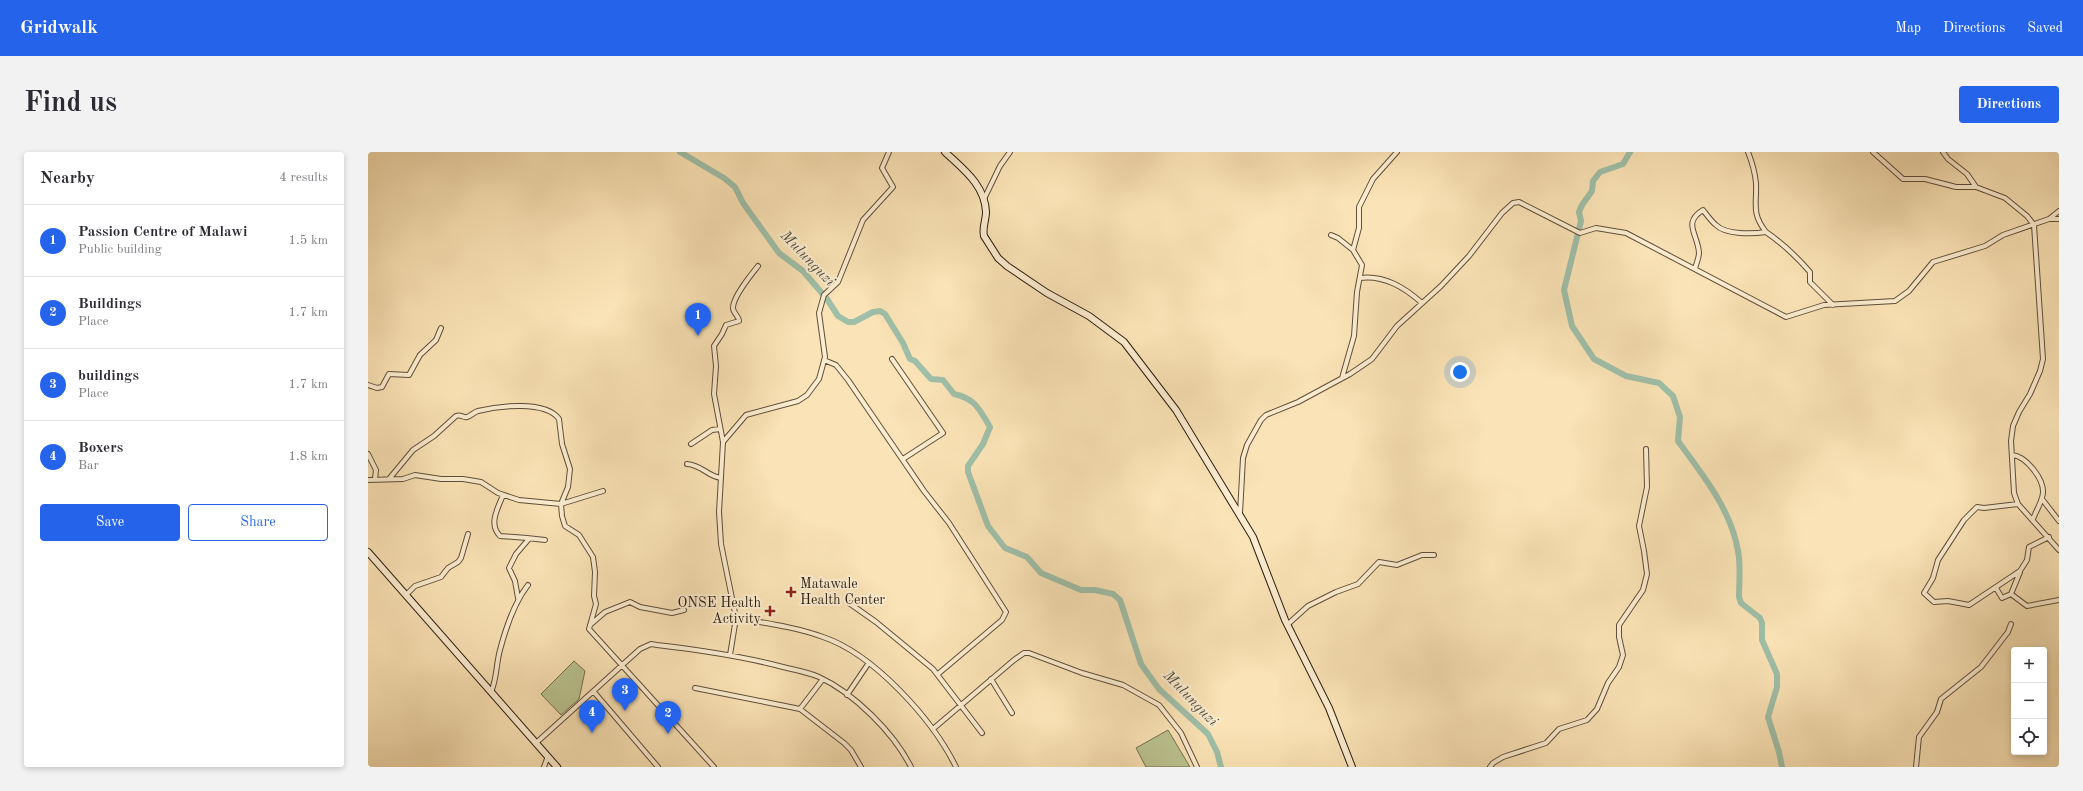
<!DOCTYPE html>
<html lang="en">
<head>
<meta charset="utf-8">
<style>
  :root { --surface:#fff; --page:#f2f2f3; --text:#2b2b33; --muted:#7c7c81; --line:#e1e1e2; --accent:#2563eb }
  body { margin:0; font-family:"Old Standard TT",serif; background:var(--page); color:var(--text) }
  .controls { position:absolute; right:12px; bottom:12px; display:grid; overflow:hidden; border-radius:4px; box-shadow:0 2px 6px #0003 }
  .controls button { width:36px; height:36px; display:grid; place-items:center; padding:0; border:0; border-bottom:1px solid var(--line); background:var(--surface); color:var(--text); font:20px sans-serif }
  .you { position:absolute; left:1092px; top:220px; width:14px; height:14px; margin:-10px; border:3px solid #fff; border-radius:50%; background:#1a73e8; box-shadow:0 0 0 6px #1a73e833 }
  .badge { display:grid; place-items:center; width:26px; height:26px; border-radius:50%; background:var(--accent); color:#fff; font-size:13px; font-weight:700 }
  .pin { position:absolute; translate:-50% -33px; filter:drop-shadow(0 1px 2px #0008) }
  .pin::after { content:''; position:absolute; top:21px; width:14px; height:12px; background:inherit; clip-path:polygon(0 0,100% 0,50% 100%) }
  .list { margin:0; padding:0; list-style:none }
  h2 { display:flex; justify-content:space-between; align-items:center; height:52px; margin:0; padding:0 16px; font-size:17px }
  h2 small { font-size:13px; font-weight:400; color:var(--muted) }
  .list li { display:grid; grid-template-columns:26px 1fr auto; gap:12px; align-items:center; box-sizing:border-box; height:72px; padding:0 16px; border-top:1px solid var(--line) }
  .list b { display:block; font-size:15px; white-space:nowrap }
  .list p { margin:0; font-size:13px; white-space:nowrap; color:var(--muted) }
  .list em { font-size:13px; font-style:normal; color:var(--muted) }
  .actions { display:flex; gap:8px; padding:12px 16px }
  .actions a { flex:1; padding:9px 0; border:1px solid var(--accent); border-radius:4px; text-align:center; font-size:14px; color:var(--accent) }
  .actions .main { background:var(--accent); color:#fff }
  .icon { flex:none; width:22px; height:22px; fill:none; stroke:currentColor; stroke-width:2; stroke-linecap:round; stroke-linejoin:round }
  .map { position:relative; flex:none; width:1691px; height:615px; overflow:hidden; border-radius:4px }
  header { display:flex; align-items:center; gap:24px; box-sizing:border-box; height:56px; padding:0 20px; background:var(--accent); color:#fff }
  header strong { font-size:19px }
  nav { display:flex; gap:22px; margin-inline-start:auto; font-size:14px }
  .intro { display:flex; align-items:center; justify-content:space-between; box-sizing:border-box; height:96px; padding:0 24px }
  h1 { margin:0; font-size:28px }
  .button { padding:10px 18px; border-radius:4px; background:var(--accent); color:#fff; font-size:14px; font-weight:700 }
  main { display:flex; gap:24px; padding:0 24px }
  aside { flex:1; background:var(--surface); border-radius:4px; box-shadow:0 2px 6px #0003 }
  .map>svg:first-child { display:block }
</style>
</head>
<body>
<header>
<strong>Gridwalk</strong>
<nav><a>Map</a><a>Directions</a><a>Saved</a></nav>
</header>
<div class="intro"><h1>Find us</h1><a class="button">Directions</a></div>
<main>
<aside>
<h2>Nearby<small>4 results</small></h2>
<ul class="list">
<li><span class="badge">1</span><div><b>Passion Centre of Malawi</b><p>Public building</p></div><em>1.5 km</em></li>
<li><span class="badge">2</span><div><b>Buildings</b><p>Place</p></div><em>1.7 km</em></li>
<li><span class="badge">3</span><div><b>buildings</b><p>Place</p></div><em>1.7 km</em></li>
<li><span class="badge">4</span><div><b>Boxers</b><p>Bar</p></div><em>1.8 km</em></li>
</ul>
<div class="actions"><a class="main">Save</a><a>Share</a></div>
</aside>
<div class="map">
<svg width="1691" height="615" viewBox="0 0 1691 615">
  <rect width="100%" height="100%" fill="#fae3b6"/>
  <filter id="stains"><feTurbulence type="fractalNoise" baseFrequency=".005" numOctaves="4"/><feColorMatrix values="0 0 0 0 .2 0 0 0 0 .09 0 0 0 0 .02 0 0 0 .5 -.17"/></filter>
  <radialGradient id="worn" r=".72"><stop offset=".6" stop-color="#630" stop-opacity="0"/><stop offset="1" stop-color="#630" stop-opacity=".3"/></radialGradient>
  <!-- green -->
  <path fill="#bbc490" stroke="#747050" d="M206,509L217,519L211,547L193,563L173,542Z
    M800,578L822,615H778L768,596Z"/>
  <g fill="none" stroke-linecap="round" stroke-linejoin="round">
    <!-- river -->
    <path stroke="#9fbfa8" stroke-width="6" d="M312,0L356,26L367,35L375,51L411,101L435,119L459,147L470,164L480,170H486L505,160L512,159L517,162L535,191L542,207L547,209L563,227L575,228L586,242C608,247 611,257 622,275L615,292L600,314V320L620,374L637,396L659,405L673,421L713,438H727L745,442L752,448L773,512L791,537L840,582L849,600L853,615
      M1262,0L1255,12L1232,20L1225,29L1224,39L1214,53L1211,60L1213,69L1196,138L1204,174L1226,207L1258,224L1291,231L1305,244L1312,265L1310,289C1334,322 1363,357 1370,399C1373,413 1371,430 1371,445L1373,451L1392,466L1394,471V488L1409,522V535L1400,565L1411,600L1414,615"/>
    <defs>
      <path id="street" d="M1380,0C1384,10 1387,21 1388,31C1389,52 1383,61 1398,80
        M1505,0L1535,27H1557L1588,35H1608L1637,46L1659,64L1666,73L1675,207L1672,219L1662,242L1651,260L1645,274L1643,289L1646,341L1650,352L1691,398
        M1575,0L1580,7L1599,22L1608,35
        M616,47L632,14L642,0
        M1681,67H1691
        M963,83L970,86L985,98
        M1327,117C1328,112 1331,106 1331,101C1330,82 1314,71 1335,58C1339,63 1343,69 1348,73C1358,83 1385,82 1398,80C1414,91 1429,105 1442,120V130L1465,153
        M992,126C1016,123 1036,135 1054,151
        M524,207L575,281L535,307
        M456,208L468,213L480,228L556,339L581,371L638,460L634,468L570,522
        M974,226L986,184L989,140L994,113L985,98L991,76V55L1005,27L1029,0
        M0,233L9,236L14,235L21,222L41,223L52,203L68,188L73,176
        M355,290L378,263L430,249L439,243L451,227L457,205L451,161L456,143L470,130L495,68L525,35L514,16L521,0
        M323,292L344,278L352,277
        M0,302L8,318L7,327
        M1644,303C1658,304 1676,327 1675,341C1674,350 1668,359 1665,367
        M319,312C334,313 339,324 353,326
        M21,327L45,298L66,284L88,264C93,262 95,266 99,265C103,264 106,260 110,259C130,254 178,248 191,267L194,292L202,317L200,335L193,352
        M0,328L35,327L47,323L73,327H95L113,330L130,341L151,348L193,352L194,364L197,374L211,383L225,405L227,420L226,444L228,452L221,477L346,615
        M135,343C130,356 120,372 132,384L159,386L160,388L148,402L141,416L147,429L150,446
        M1674,347L1691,369
        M193,352L235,339
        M1650,352L1616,356L1609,355L1596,368L1570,408L1565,426L1556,441L1566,450L1580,449L1601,453L1652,419L1659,408L1661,395L1681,385
        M872,361L875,306L879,293L893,268L898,263L930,250L982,222L1004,207L1029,174L1073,134L1101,104L1134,61L1145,51L1151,50L1212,81L1228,76L1258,81L1418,165L1456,153L1527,149L1541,139L1565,110L1617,94L1635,83L1681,67L1691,59
        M159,386L177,388
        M1628,436L1634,446L1643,442L1652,420
        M1643,442L1659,454L1691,448
        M38,443L47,434L73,425L80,416L90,410L93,406L100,382
        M481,451L508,470L565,517L614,581
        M368,466L353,392L351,360L355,290L346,242L348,214L346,194L354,182L358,173L371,169C371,164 364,160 365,155C366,143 383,123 390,114
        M222,473L237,460L262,450L272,455L304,461L316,458
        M919,473L940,454L968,440L990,432L1011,410L1029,413L1054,403H1066
        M362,503L368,466C397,471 428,475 455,485C506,502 565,568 588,615
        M623,527L644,561
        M327,536L432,557L476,591L483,598L493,615
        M123,540C129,527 128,512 132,498C138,475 146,451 160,433
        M226,540L290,615
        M479,543L500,512
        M432,557L455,527
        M565,577L646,508L656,501H661L714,521L755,533L791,553L813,581L829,615
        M168,591L272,497L283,492L289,493C332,498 374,504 415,515C427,518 440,520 451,525C486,541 526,581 543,615
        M176,615L180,604
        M1122,615L1125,611L1135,605L1178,591L1191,577L1219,568L1229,557L1240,531L1251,515L1255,503L1251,485V473L1275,438L1279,422L1276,399L1271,374L1279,335L1278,297
        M1548,615L1551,585L1569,560L1573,547L1613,515L1640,480L1643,472"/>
      <path id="secondary" d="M577,0C595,17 617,33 618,60C618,68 614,76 616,84L630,106L639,114L679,141L721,164L756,190L808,258L885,385L917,468L961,556L984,615
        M0,400L189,615"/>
    </defs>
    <!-- street casing -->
    <use href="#street" stroke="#604e3a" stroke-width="6"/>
    <!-- secondary casing -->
    <use href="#secondary" stroke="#2c1d11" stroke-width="8"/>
    <!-- street -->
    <use href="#street" stroke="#fcedd0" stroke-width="4"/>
    <!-- secondary -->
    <use href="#secondary" stroke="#fcedd0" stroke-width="6"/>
  </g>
  <!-- markers -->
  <g fill="#8f2418" stroke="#fcedd0" stroke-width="1.5">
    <path d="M421 434h4v4h4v4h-4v4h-4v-4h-4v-4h4z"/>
    <path d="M400 453h4v4h4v4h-4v4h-4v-4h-4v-4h4z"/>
  </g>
  <g text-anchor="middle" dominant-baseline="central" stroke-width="4" stroke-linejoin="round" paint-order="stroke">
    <!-- poi labels -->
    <g font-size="14" fill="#2c1d11" stroke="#fcedd0" text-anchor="start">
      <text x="432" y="432">Matawale<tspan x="432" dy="16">Health Center</tspan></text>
      <text x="393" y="451" text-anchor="end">ONSE Health<tspan x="393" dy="16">Activity</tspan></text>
    </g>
    <!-- water labels -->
    <g font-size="15" font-style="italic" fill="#4e4e3e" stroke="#fcedd0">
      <text transform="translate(439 107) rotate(46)">Mulunguzi</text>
      <text transform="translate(822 547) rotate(46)">Mulunguzi</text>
    </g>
  </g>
  <rect width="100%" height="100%" filter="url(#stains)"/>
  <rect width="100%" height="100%" fill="url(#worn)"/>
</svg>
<div class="controls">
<button>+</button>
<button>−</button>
<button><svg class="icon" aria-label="locate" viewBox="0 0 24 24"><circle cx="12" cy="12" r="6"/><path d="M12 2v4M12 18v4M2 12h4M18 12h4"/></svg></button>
</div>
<div class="you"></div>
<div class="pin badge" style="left:330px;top:184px">1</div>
<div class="pin badge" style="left:300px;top:582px">2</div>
<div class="pin badge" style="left:257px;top:559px">3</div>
<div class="pin badge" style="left:224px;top:581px">4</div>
</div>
</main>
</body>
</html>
